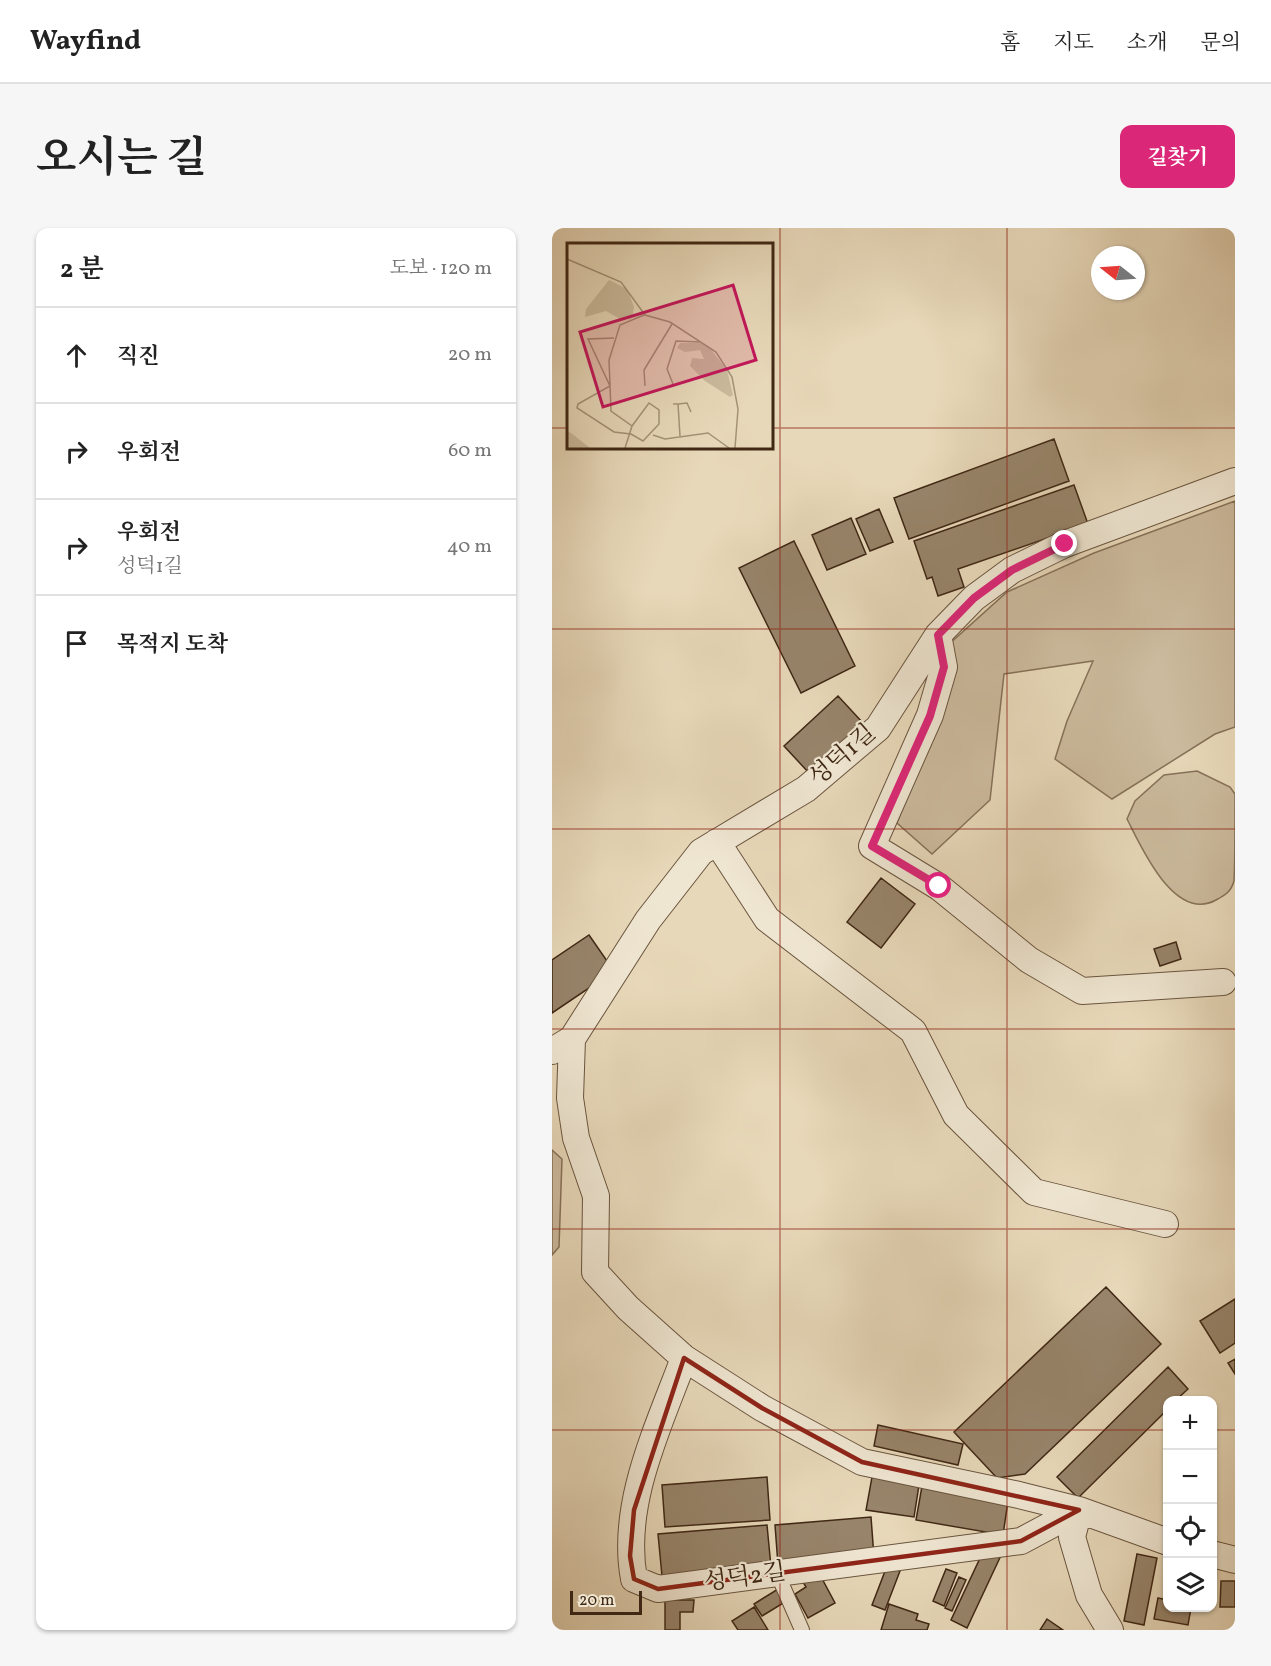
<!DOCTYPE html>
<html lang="ko">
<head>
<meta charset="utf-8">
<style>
  :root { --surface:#fff; --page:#f6f6f6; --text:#222; --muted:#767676; --line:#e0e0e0; --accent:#db2777 }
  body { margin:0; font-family:Vollkorn,"Noto Serif KR",serif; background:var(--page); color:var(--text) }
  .controls { position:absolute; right:18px; bottom:18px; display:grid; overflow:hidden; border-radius:12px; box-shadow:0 2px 4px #0004 }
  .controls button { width:54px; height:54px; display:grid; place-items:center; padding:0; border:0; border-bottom:2px solid var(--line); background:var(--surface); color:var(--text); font:30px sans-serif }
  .compass { position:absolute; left:539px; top:18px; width:54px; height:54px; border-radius:50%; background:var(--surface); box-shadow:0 2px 4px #0004; rotate:287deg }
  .scale { position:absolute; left:18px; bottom:15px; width:72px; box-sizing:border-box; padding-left:6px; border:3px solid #402815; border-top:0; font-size:16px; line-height:21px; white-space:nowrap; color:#402815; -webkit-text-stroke:4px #efe6d2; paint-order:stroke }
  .stop { position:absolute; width:18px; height:18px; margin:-14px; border:4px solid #db2777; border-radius:50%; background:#fff }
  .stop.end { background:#db2777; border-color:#fff; box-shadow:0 2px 6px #0008 }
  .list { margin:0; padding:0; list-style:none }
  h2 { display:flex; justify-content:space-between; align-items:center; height:78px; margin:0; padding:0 24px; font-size:26px }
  h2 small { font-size:20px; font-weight:400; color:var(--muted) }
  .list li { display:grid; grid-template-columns:39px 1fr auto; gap:18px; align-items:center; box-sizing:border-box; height:96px; padding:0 24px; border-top:2px solid var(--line) }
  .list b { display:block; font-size:22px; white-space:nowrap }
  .list p { margin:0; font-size:20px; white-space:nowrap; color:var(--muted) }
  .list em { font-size:20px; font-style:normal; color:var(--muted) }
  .icon { flex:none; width:33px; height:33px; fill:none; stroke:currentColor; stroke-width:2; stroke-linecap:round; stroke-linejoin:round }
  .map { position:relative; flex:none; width:683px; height:1402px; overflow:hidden; border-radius:12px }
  header { display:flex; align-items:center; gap:36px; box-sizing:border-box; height:84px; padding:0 30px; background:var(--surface); border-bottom:2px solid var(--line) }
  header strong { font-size:28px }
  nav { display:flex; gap:33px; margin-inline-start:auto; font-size:21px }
  .intro { display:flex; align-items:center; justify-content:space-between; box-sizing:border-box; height:144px; padding:0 36px }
  h1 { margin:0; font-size:42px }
  .button { padding:15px 27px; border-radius:12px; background:var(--accent); color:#fff; font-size:21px; font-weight:700 }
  main { display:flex; gap:36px; padding:0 36px }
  aside { flex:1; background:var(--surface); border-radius:12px; box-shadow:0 2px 4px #0004 }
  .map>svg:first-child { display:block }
</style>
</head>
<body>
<header>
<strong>Wayfind</strong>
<nav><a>홈</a><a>지도</a><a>소개</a><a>문의</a></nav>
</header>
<div class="intro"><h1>오시는 길</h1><a class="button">길찾기</a></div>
<main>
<aside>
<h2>2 분<small>도보 · 120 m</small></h2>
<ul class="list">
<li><svg class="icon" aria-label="ahead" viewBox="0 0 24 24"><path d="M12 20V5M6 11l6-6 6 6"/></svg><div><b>직진</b></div><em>20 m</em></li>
<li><svg class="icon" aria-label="right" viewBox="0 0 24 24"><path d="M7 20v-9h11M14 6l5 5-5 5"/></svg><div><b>우회전</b></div><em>60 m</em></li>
<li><svg class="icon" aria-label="right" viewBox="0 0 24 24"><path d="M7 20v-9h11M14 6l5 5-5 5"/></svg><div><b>우회전</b><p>성덕1길</p></div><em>40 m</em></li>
<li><svg class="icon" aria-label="arrive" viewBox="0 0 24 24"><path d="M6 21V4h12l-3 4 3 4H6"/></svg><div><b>목적지 도착</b></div></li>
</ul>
</aside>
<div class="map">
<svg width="683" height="1402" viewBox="0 0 683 1402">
  <rect width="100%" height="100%" fill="#e7d8b9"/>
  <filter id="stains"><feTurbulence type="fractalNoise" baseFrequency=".00333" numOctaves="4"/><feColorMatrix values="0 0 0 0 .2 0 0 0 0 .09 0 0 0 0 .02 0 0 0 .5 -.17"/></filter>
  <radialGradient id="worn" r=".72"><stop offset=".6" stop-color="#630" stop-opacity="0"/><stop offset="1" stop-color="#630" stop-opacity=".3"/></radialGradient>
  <!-- green -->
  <path fill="#cbba9d" stroke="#867159" stroke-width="1.5" d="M683,273V499L663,506L560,571L503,531L515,493L541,433L452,446L438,572L380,626L345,595L370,530L395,418L455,364L542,325Z
    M645,543L678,559L683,566C683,585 683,638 682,653C679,664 673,667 664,672C622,695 589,618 575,591L583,573L612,547Z
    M0,922L10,931L7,1019L0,1027Z"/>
  <!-- building -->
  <path fill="#97846a" stroke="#402815" stroke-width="1.5" d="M502,211L517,253L357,311L342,270Z
    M522,257L536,296L406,341L412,359L386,368L380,349L375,351L362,313Z
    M327,281L341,314L318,323L304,291Z
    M299,290L314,326L275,342L260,307Z
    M242,313L303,438L249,465L187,340Z
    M286,468L311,495L257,545L232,518Z
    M329,650L363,676L329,720L295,694Z
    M37,707L62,743L0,785V732Z
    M624,714L629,731L608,738L602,721Z
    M554,1059L609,1116L473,1246L445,1250L402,1204Z
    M683,1071V1115L668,1125L648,1093Z
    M683,1131V1146L676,1135Z
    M616,1139L636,1161L624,1172H616V1181L526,1270L505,1249Z
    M326,1197L411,1216L406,1237L322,1218Z
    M215,1249L218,1292L113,1299L110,1257Z
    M320,1249L367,1257L362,1289L314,1282Z
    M370,1258L456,1273L451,1307L364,1292Z
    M319,1289L322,1329L226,1337L223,1297Z
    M215,1297L219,1339L110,1348L106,1306Z
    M452,1321L415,1400L399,1392L430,1326Z
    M585,1326L605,1330L592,1397L572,1393Z
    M335,1338L348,1343L333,1382L320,1377Z
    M394,1341L405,1345L392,1378L381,1373Z
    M267,1345L283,1375L256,1390L243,1366L254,1359L251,1354Z
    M407,1349L414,1352L400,1383L393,1380Z
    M669,1353H683V1379H668Z
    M226,1361L233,1374L210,1388L202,1376Z
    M606,1370L616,1372V1380H639L636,1397L602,1391Z
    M113,1372H142L141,1384H128V1402H113Z
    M337,1376L366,1386L364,1392L377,1396L375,1402H329Z
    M202,1379L216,1402H186L180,1393Z
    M495,1391L511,1402H488Z"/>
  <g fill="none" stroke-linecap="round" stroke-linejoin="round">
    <defs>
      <path id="service" d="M225,1345L250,1402"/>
      <path id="minor" d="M386,407L392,439L378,487L320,618L387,659L477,732L530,763L671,754
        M165,614L215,691L361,803L404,887L482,964L613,996
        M20,811L18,870L24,910L44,968L43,1044L76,1080L132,1130L210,1180L310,1234L467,1267L527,1282L616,1314
        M0,823L20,811L96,692L149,624L254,561L326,500L386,407L422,370L460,342L513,316L683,253
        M132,1130C107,1198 68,1276 82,1351L106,1361L469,1313L527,1282
        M527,1282L520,1309L537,1367L558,1402
        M660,1326L683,1332"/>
    </defs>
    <!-- service casing -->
    <use href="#service" stroke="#6a543e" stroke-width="16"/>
    <!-- minor casing -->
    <use href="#minor" stroke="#6a543e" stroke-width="28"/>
    <!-- service -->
    <use href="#service" stroke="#efe6d2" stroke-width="14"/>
    <!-- minor -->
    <use href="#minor" stroke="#efe6d2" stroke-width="26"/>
  </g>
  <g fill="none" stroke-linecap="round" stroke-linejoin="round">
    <!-- route -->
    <path stroke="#db2777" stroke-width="8" d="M387,658L320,618L378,488L392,439L386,407L422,370L460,342L513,316"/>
  </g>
  <!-- marked area -->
  <path fill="none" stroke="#8f2418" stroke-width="4.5" stroke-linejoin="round" d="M132,1130L210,1180L310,1234L527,1282L469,1313L106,1361L82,1351L78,1328L82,1282Z"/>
  <!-- grid -->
  <path fill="none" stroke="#8f2418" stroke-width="1.5" stroke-opacity="0.55" d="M228,0V1402M455,0V1402M0,200H16M219,200H683M0,401H683M0,601H683M0,801H683M0,1001H683M0,1202H616M660,1202H683"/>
  <g text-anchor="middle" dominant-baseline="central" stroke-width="4.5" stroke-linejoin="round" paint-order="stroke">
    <!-- street labels -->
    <g font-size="24" fill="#402815" stroke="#efe6d2">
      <text transform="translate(291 528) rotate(-41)">성덕1길</text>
      <text transform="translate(193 1350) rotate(-8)">성덕2길</text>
    </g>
  </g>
  <!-- overview -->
  <g transform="translate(15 15)">
    <rect width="206" height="206" fill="#e7d8b9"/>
    <path d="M42,37L60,46L67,64L65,75L55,77L39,68L18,74L19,66ZM113,100H134L142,104L160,127L166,152L163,154L138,138L123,123L125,115L137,116L133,107L118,109L110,105ZM0,188L4,190L23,205H0Z" fill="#cbba9d"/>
    <path fill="none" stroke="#a49277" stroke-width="1.5" d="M0,16L54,39L78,72L103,79L149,109L165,134L171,166L168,205M47,95L21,96L43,143L11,161L10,165L47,189L64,191L76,198L92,181V167L82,160L65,183M106,141L100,126L109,98L134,99M78,143L77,127L105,81M106,161H111L113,193M111,161L120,160L124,169M86,192L98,196L141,190L162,205M58,205L65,183L44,168L42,117L53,82L77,72"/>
    <path fill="#c2185b" fill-opacity="0.15" stroke="#c2185b" stroke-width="3" d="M166,42L189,117L36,164L13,89Z"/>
    <rect width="206" height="206" fill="none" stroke="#402815" stroke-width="3"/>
  </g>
  <rect width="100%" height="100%" filter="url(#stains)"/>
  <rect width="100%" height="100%" fill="url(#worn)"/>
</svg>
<div class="controls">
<button>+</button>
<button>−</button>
<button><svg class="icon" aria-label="locate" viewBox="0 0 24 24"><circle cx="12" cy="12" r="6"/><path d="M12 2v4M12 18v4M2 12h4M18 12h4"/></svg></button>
<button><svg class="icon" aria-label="layers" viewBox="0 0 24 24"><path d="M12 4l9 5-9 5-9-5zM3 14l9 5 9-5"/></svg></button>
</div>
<svg class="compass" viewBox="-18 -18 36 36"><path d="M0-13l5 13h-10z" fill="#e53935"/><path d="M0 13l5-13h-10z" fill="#767676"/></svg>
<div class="scale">20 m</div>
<div class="stop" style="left:387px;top:658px"></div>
<div class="stop end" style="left:513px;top:316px"></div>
</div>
</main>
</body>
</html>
